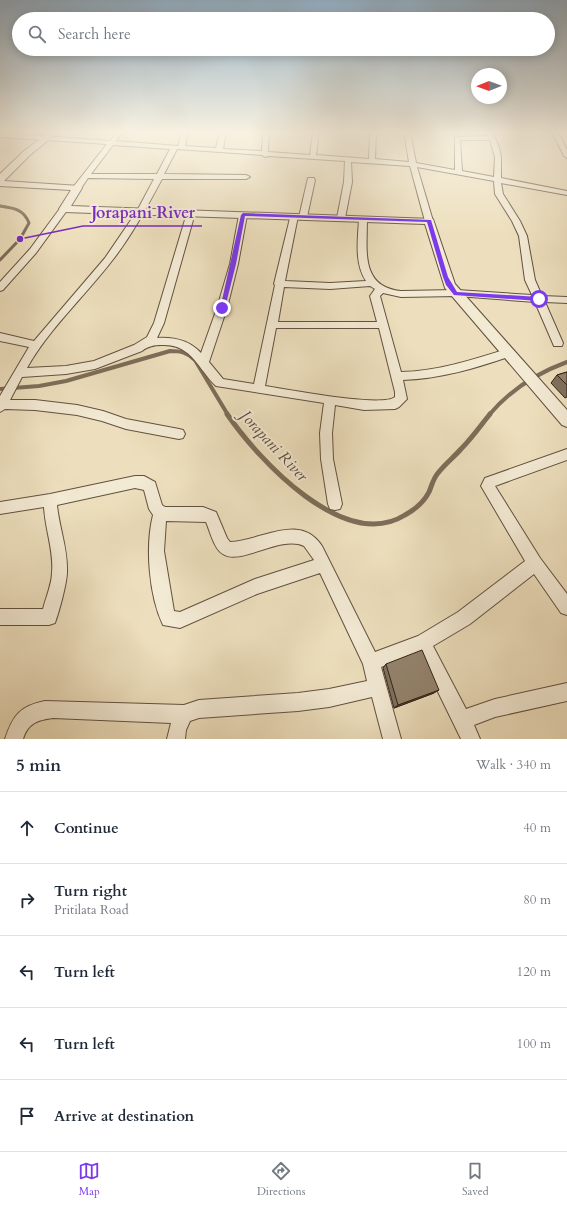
<!DOCTYPE html>
<html lang="en">
<head>
<meta charset="utf-8">
<style>
  :root { --surface:#fff; --page:#f2f2f3; --text:#1f2937; --muted:#747a83; --line:#e0e1e3; --accent:#7c3aed }
  body { margin:0; font-family:Cardo,serif; background:var(--page); color:var(--text) }
  .compass { position:absolute; left:471px; top:68px; width:36px; height:36px; border-radius:50%; background:var(--surface); box-shadow:0 2px 10px #0003; rotate:269deg }
  .stop { position:absolute; width:12px; height:12px; margin:-9px; border:3px solid #7c3aed; border-radius:50%; background:#fff }
  .stop.end { background:#7c3aed; border-color:#fff; box-shadow:0 1px 4px #0008 }
  .list { margin:0; padding:0; list-style:none }
  h2 { display:flex; justify-content:space-between; align-items:center; height:52px; margin:0; padding:0 16px; font-size:17px }
  h2 small { font-size:13px; font-weight:400; color:var(--muted) }
  .list li { display:grid; grid-template-columns:26px 1fr auto; gap:12px; align-items:center; box-sizing:border-box; height:72px; padding:0 16px; border-top:1px solid var(--line) }
  .list b { display:block; font-size:15px; white-space:nowrap }
  .list p { margin:0; font-size:13px; white-space:nowrap; color:var(--muted) }
  .list em { font-size:13px; font-style:normal; color:var(--muted) }
  .icon { flex:none; width:22px; height:22px; fill:none; stroke:currentColor; stroke-width:2; stroke-linecap:round; stroke-linejoin:round }
  .map { position:relative; flex:none; width:567px; height:739px; overflow:hidden }
  .search { position:absolute; background:var(--surface); box-shadow:0 2px 10px #0003; left:12px; right:12px; top:12px; height:44px; display:flex; align-items:center; gap:10px; box-sizing:border-box; padding:0 14px; border-radius:22px; color:var(--muted); font-size:15px }
  .sheet { height:412px; background:var(--surface) }
  nav { display:flex; justify-content:space-around; align-items:center; box-sizing:border-box; height:56px; border-top:1px solid var(--line); background:var(--surface); font-size:11px; color:var(--muted) }
  nav a { display:grid; justify-items:center; gap:2px }
  nav .on { color:var(--accent) }
  .map>svg:first-child { display:block }
</style>
</head>
<body>
<div class="map">
<svg width="567" height="739" viewBox="0 0 567 739">
  <rect width="100%" height="100%" fill="#eddfbd"/>
  <filter id="stains"><feTurbulence type="fractalNoise" baseFrequency=".005" numOctaves="4"/><feColorMatrix values="0 0 0 0 .2 0 0 0 0 .09 0 0 0 0 .02 0 0 0 .5 -.17"/></filter>
  <radialGradient id="worn" r=".72"><stop offset=".6" stop-color="#630" stop-opacity="0"/><stop offset="1" stop-color="#630" stop-opacity=".3"/></radialGradient>
  <g fill="none" stroke-linecap="round" stroke-linejoin="round">
    <!-- stream-far3 -->
    <path stroke="#7d6d59" stroke-width="2.5" d="M0,206L5,207"/>
    <!-- stream-far2 -->
    <path stroke="#7d6d59" stroke-width="3" d="M0,206C13,208 24,209 29,223L20,239L0,260"/>
    <!-- stream-far1 -->
    <path stroke="#7d6d59" stroke-width="4" d="M0,389L39,386L66,381L170,351C181,351 187,352 195,360L228,415
      M489,415C510,390 537,373 567,362"/>
    <!-- stream -->
    <path stroke="#7d6d59" stroke-width="5" d="M227,414C258,459 344,553 405,515C414,510 424,502 429,492C432,485 433,479 438,473C445,464 454,457 461,449C472,438 481,425 490,414"/>
    <defs>
      <path id="minor" d="M117,132H123L116,141L178,146L182,132H188L185,146L216,148L220,132H226L223,149L262,151L263,132H269L268,152L310,155L313,132H319L316,155L369,159L370,132H376L375,159L409,162L404,132H410L416,163L455,170V137L488,136L486,132H492L499,147L501,157V178L567,191V195L501,183L503,194L520,221L527,236L535,280L542,296L567,297V303L545,302L563,343L562,346H554L535,302L457,296L401,297L383,293L380,296L401,372C438,371 472,360 507,349L511,350L512,353L511,356C476,368 441,379 403,380L407,399L399,407L395,409L364,410L335,405L332,433L333,459L342,504L340,509L335,510L330,509L328,504L321,459L320,433L324,403L216,386C198,369 192,344 162,345C154,345 148,346 142,351L95,369L66,374L22,377L10,400H35L77,405L103,411L126,419L179,429L183,430L185,434L183,438L179,439L126,429L102,421L77,415L35,410L5,409L0,412V396L29,347L0,341V333L34,341L105,258L137,211L154,179L88,178L80,190H74V186L107,144L0,137V133L110,141ZM460,140H490L495,157L494,177L462,171ZM113,145L170,149L157,174H91ZM177,149L262,155L265,157L268,156L345,161L344,182L337,218L341,220L345,218L352,182L351,162L410,166L425,221L429,223L433,221L417,167L494,181L495,194L512,221L519,236L525,280L532,295L457,290L401,291C360,287 367,250 367,219L363,217L359,219C358,239 354,263 366,281L330,283L285,281L298,216L297,214H291L274,284L275,285L254,384L223,379L209,362L227,308L238,264L247,215L246,213H240L239,215L230,264L217,308L201,353C189,340 174,337 157,338L164,323L195,213L191,211L187,213L154,323L147,337L134,345L94,361L66,366L27,368C49,329 83,298 111,262C131,237 147,207 162,179H246L250,177L246,175L164,174ZM370,286L375,289L370,296L377,322H278L284,287L330,289ZM276,328H379L395,392V397C382,408 286,389 265,386Z
        M552,132H558L567,150V158L564,156Z
        M308,178H314L315,180L307,217L303,219L299,217Z
        M61,207H67L68,209L36,253L3,290L0,291V282L30,249Z
        M567,449V460L495,486L540,558L567,594V615L561,613L534,574L470,624L433,646L466,709L495,699L567,683V701L495,717L474,725L480,739H461L419,653L381,667L401,739H383L372,697L329,707L298,711L199,718L190,721L186,730L185,739H167L171,723L53,718C38,720 28,723 23,739H5C13,715 20,706 45,701L184,705L199,700L298,693L329,689L367,681L363,664L320,573L257,594L180,628L163,625C149,596 145,546 153,515L149,509L144,490L135,488L57,505C59,527 68,549 67,572C67,583 59,612 55,623L49,625H0V609H43C46,597 52,584 52,572C54,551 45,529 44,507L0,514V502L50,494L135,476H144L155,482L162,505L165,507H203L216,512L227,538L230,542C261,541 300,512 322,546L375,652L418,636L458,612L525,561L481,486L485,478ZM166,521L206,522C210,531 214,549 223,554C240,566 280,535 304,546L314,560L255,579L180,612L174,611L164,551Z"/>
      <path id="tertiary" d="M49,132H58L30,155L4,181L80,186L82,188L71,206L433,219L455,284L567,410V427L562,425L445,288L425,224L64,212L59,209L71,190L0,186V174L24,151Z"/>
    </defs>
    <!-- minor casing -->
    <use href="#minor" stroke="#625141" stroke-width="2"/>
    <!-- tertiary casing -->
    <use href="#tertiary" stroke="#625141" stroke-width="2"/>
    <!-- minor -->
    <use href="#minor" fill="#f3ead4" fill-rule="evenodd"/>
    <!-- tertiary -->
    <use href="#tertiary" fill="#f3ead4" fill-rule="evenodd"/>
  </g>
  <!-- wall -->
  <path fill="#7f725f" stroke="#332218" d="M567,372V397L565,398L551,383L557,375Z
    M386,664L434,693L394,708L383,668Z"/>
  <!-- shaded-wall -->
  <path fill="#685c4d" stroke="#332218" d="M439,690L434,693L394,708L398,705Z"/>
  <!-- building -->
  <path fill="#94846e" stroke="#332218" d="M567,372V385L557,375Z
    M422,650L439,690L398,705L386,664Z"/>
  <!-- sky -->
  <linearGradient id="sky" x2="0" y2="1"><stop stop-color="#91acc0"/><stop offset="0.56" stop-color="#f7f1e1"/><stop offset="1" stop-color="#f7f1e1" stop-opacity="0"/></linearGradient>
  <rect width="567" height="236" fill="url(#sky)"/>
  <!-- route -->
  <path fill="#7c3aed" d="M243,213L431,220L448,277L457,292L539,297L542,299L539,301L454,295L446,285L443,277L427,222L245,216L236,264L225,308L220,309L241,215Z"/>
  <g text-anchor="middle" dominant-baseline="central" stroke-width="4" stroke-linejoin="round" paint-order="stroke">
    <!-- water labels -->
    <g font-size="16" font-style="italic" fill="#5e4e3e" stroke="#f3ead4">
      <text transform="translate(274 446) rotate(47)">Jorapani River</text>
    </g>
  </g>
  <!-- callouts -->
  <path fill="none" stroke="#7b2cbf" stroke-width="1.5" d="M20 239L83 226H202"/>
  <circle fill="#7b2cbf" stroke="#f3ead4" stroke-width="1.5" cx="20" cy="239" r="4"/>
  <g font-size="16" text-anchor="middle" font-weight="bold" fill="#7b2cbf" stroke="#f3ead4" stroke-width="4" stroke-linejoin="round" paint-order="stroke">
    <text x="143" y="218">Jorapani River</text>
  </g>
  <rect width="100%" height="100%" filter="url(#stains)"/>
  <rect width="100%" height="100%" fill="url(#worn)"/>
</svg>
<svg class="compass" viewBox="-18 -18 36 36"><path d="M0-13l5 13h-10z" fill="#e53935"/><path d="M0 13l5-13h-10z" fill="#747a83"/></svg>
<div class="stop" style="left:539px;top:299px"></div>
<div class="stop end" style="left:222px;top:308px"></div>
<div class="search"><svg class="icon" aria-label="search" viewBox="0 0 24 24"><circle cx="10" cy="10" r="6"/><path d="M15 15l6 6"/></svg>Search here</div>
</div>
<section class="sheet">
<h2>5 min<small>Walk · 340 m</small></h2>
<ul class="list">
<li><svg class="icon" aria-label="ahead" viewBox="0 0 24 24"><path d="M12 20V5M6 11l6-6 6 6"/></svg><div><b>Continue</b></div><em>40 m</em></li>
<li><svg class="icon" aria-label="right" viewBox="0 0 24 24"><path d="M7 20v-9h11M14 6l5 5-5 5"/></svg><div><b>Turn right</b><p>Pritilata Road</p></div><em>80 m</em></li>
<li><svg class="icon" aria-label="left" viewBox="0 0 24 24"><path d="M17 20v-9H6M10 6l-5 5 5 5"/></svg><div><b>Turn left</b></div><em>120 m</em></li>
<li><svg class="icon" aria-label="left" viewBox="0 0 24 24"><path d="M17 20v-9H6M10 6l-5 5 5 5"/></svg><div><b>Turn left</b></div><em>100 m</em></li>
<li><svg class="icon" aria-label="arrive" viewBox="0 0 24 24"><path d="M6 21V4h12l-3 4 3 4H6"/></svg><div><b>Arrive at destination</b></div></li>
</ul>
</section>
<nav>
<a class="on"><svg class="icon" aria-label="map" viewBox="0 0 24 24"><path d="M3 6l6-2 6 2 6-2v14l-6 2-6-2-6 2zM9 4v14M15 6v14"/></svg>Map</a>
<a><svg class="icon" aria-label="directions" viewBox="0 0 24 24"><path d="M12 3l9 9-9 9-9-9zM9 14v-3h6M13 9l2 2-2 2"/></svg>Directions</a>
<a><svg class="icon" aria-label="saved" viewBox="0 0 24 24"><path d="M7 4h10v16l-5-4-5 4z"/></svg>Saved</a>
</nav>
</body>
</html>
